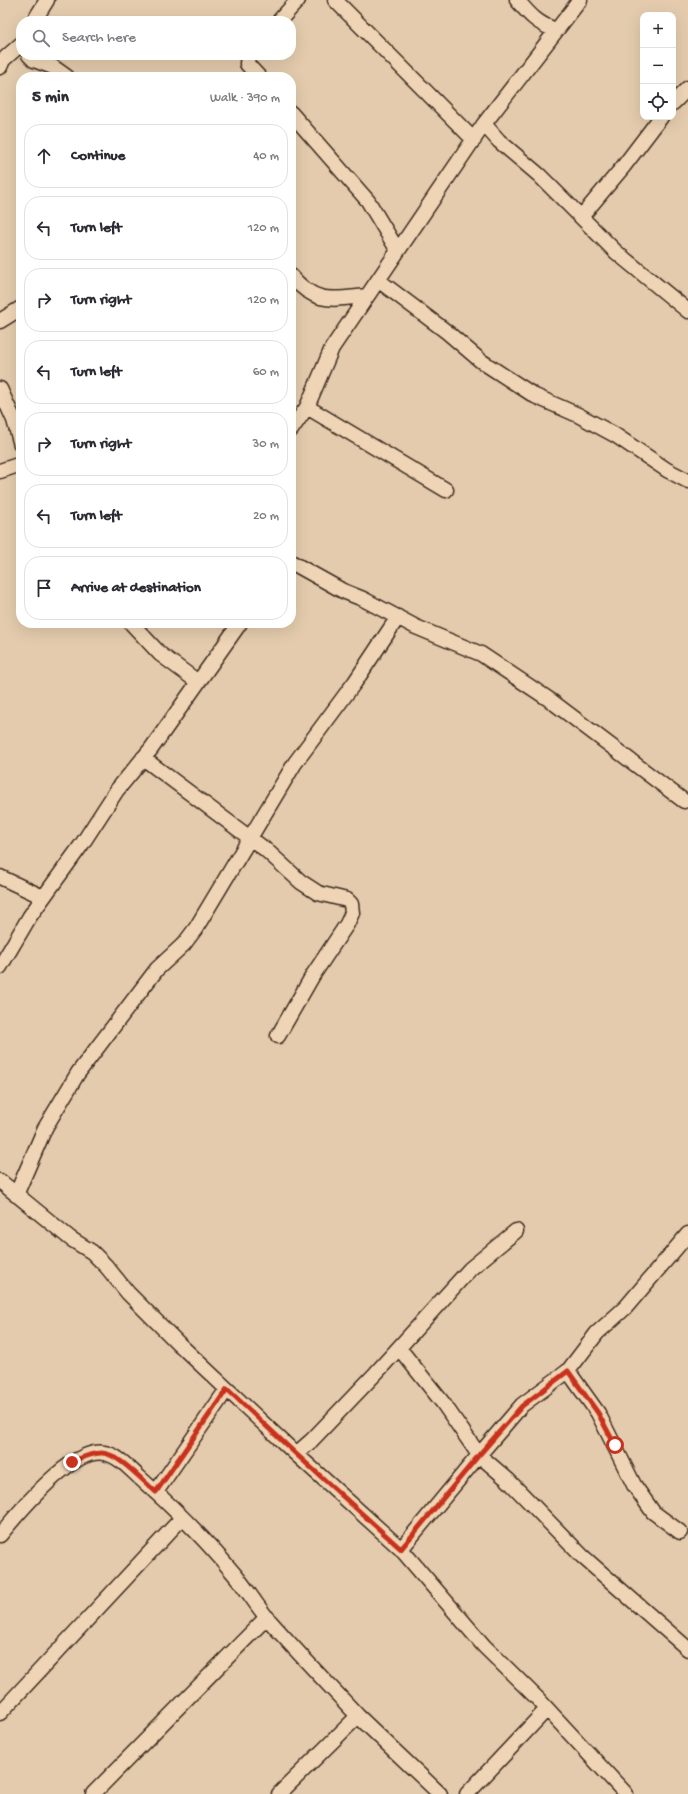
<!DOCTYPE html>
<html lang="en">
<head>
<meta charset="utf-8">
<style>
  :root { --surface:#fff; --page:#f7f7f7; --text:#2b2b33; --muted:#7c7c81; --line:#e1e1e2 }
  body { margin:0; font-family:"Gochi Hand",sans-serif; background:var(--page); color:var(--text) }
  .controls { position:absolute; right:12px; top:12px; display:grid; overflow:hidden; border-radius:8px; box-shadow:0 4px 16px #0002 }
  .controls button { width:36px; height:36px; display:grid; place-items:center; padding:0; border:0; border-bottom:1px solid var(--line); background:var(--surface); color:var(--text); font:20px sans-serif }
  .stop { position:absolute; width:12px; height:12px; margin:-9px; border:3px solid #c8321e; border-radius:50%; background:#fff }
  .stop.end { background:#c8321e; border-color:#fff; box-shadow:0 1px 4px #0008 }
  .list { margin:0; padding:0; list-style:none }
  h2 { display:flex; justify-content:space-between; align-items:center; height:52px; margin:0; padding:0 16px; font-size:17px }
  h2 small { font-size:13px; font-weight:400; color:var(--muted) }
  .list li { display:grid; grid-template-columns:26px 1fr auto; gap:12px; align-items:center; box-sizing:border-box; height:64px; margin:0 8px 8px; padding:0 8px; border:1px solid var(--line); border-radius:16px }
  .list b { display:block; font-size:15px; white-space:nowrap }
  .list em { font-size:13px; font-style:normal; color:var(--muted) }
  .icon { flex:none; width:22px; height:22px; fill:none; stroke:currentColor; stroke-width:2; stroke-linecap:round; stroke-linejoin:round }
  .map { position:relative; flex:none; width:688px; height:1794px; overflow:hidden }
  .search { position:absolute; background:var(--surface); box-shadow:0 4px 16px #0002; left:16px; top:16px; width:280px; height:44px; display:flex; align-items:center; gap:10px; box-sizing:border-box; padding:0 14px; border-radius:16px; color:var(--muted); font-size:15px }
  .panel { position:absolute; background:var(--surface); box-shadow:0 4px 16px #0002; left:16px; top:72px; width:280px; height:556px; border-radius:16px }
  .map>svg:first-child { display:block }
</style>
</head>
<body>
<div class="map">
<svg width="688" height="1794" viewBox="0 0 688 1794">
  <rect width="100%" height="100%" fill="#e4cbad"/>
  <filter id="ink" filterUnits="userSpaceOnUse"><feTurbulence type="fractalNoise" baseFrequency=".025" numOctaves="2"/><feDisplacementMap in="SourceGraphic" scale="8" xChannelSelector="R" yChannelSelector="G"/><feConvolveMatrix kernelMatrix="1 2 1 2 8 2 1 2 1" color-interpolation-filters="sRGB"/></filter>
  <g filter="url(#ink)">
    <g fill="none" stroke-linecap="round" stroke-linejoin="round">
      <defs>
        <path id="minor" d="M335,0L474,140
          M517,0C529,14 538,25 557,30
          M34,21L47,0
          M279,21L298,0
          M29,55L34,60L53,67L67,77
          M248,55L247,64L259,77
          M0,67L3,60L21,44
          M673,103L688,88
          M291,113L368,201L398,251
          M484,124L499,141L539,175L616,252L688,311
          M581,217L623,167L661,117
          M291,276C316,305 332,299 367,296
          M378,280L447,332L481,361L535,396L578,415L615,435L667,470L688,481
          M0,321L21,308
          M0,389L14,420L21,445
          M307,407L446,490
          M291,430L307,407L332,348L484,124L580,0
          M0,471L21,464
          M291,562L343,591L363,599L416,627L481,654L550,700L684,801
          M131,623L160,654L198,682
          M143,758L266,850L301,882L318,893L347,900L351,904L352,913L347,924L313,975L278,1036
          M0,877L43,897
          M0,967L30,916L82,844L117,790L151,749L240,623
          M0,1181L71,1239L92,1252L106,1266L128,1293L179,1344L296,1454L401,1549L484,1646L538,1699L626,1794
          M16,1195L45,1128L78,1073L157,969L184,944L196,928L295,763L355,682L398,617
          M399,1348L443,1403L479,1455L508,1480L582,1556L688,1649
          M568,1371L598,1413L634,1485L653,1512L680,1532
          M296,1454L311,1441L376,1373L470,1269L516,1231
          M156,1492L227,1389
          M0,1535C19,1512 72,1447 104,1453C118,1455 130,1469 140,1478C174,1508 207,1541 235,1575C247,1589 256,1605 268,1619C297,1652 328,1684 358,1716
          M401,1549L479,1455L522,1405L568,1371L597,1333L626,1307L688,1234
          M0,1713L182,1518
          M93,1794L267,1617
          M279,1794L358,1716L440,1794
          M467,1794L547,1709"/>
      </defs>
      <!-- minor casing -->
      <use href="#minor" stroke="#3b2a1e" stroke-width="17"/>
      <!-- minor -->
      <use href="#minor" stroke="#efd5b6" stroke-width="14"/>
    </g>
  </g>
  <g fill="none" stroke-linecap="round" stroke-linejoin="round" filter="url(#ink)">
    <!-- route -->
    <path stroke="#c8321e" stroke-width="5" d="M72,1462C81,1458 91,1453 101,1453C117,1452 144,1482 156,1492L227,1389L296,1454L401,1549L479,1455L522,1406L568,1371L598,1413L615,1445"/>
  </g>
</svg>
<div class="controls">
<button>+</button>
<button>−</button>
<button><svg class="icon" aria-label="locate" viewBox="0 0 24 24"><circle cx="12" cy="12" r="6"/><path d="M12 2v4M12 18v4M2 12h4M18 12h4"/></svg></button>
</div>
<div class="stop" style="left:615px;top:1445px"></div>
<div class="stop end" style="left:72px;top:1462px"></div>
<div class="search"><svg class="icon" aria-label="search" viewBox="0 0 24 24"><circle cx="10" cy="10" r="6"/><path d="M15 15l6 6"/></svg>Search here</div>
<section class="panel">
<h2>5 min<small>Walk · 390 m</small></h2>
<ul class="list">
<li><svg class="icon" aria-label="ahead" viewBox="0 0 24 24"><path d="M12 20V5M6 11l6-6 6 6"/></svg><div><b>Continue</b></div><em>40 m</em></li>
<li><svg class="icon" aria-label="left" viewBox="0 0 24 24"><path d="M17 20v-9H6M10 6l-5 5 5 5"/></svg><div><b>Turn left</b></div><em>120 m</em></li>
<li><svg class="icon" aria-label="right" viewBox="0 0 24 24"><path d="M7 20v-9h11M14 6l5 5-5 5"/></svg><div><b>Turn right</b></div><em>120 m</em></li>
<li><svg class="icon" aria-label="left" viewBox="0 0 24 24"><path d="M17 20v-9H6M10 6l-5 5 5 5"/></svg><div><b>Turn left</b></div><em>60 m</em></li>
<li><svg class="icon" aria-label="right" viewBox="0 0 24 24"><path d="M7 20v-9h11M14 6l5 5-5 5"/></svg><div><b>Turn right</b></div><em>30 m</em></li>
<li><svg class="icon" aria-label="left" viewBox="0 0 24 24"><path d="M17 20v-9H6M10 6l-5 5 5 5"/></svg><div><b>Turn left</b></div><em>20 m</em></li>
<li><svg class="icon" aria-label="arrive" viewBox="0 0 24 24"><path d="M6 21V4h12l-3 4 3 4H6"/></svg><div><b>Arrive at destination</b></div></li>
</ul>
</section>
</div>
</body>
</html>
